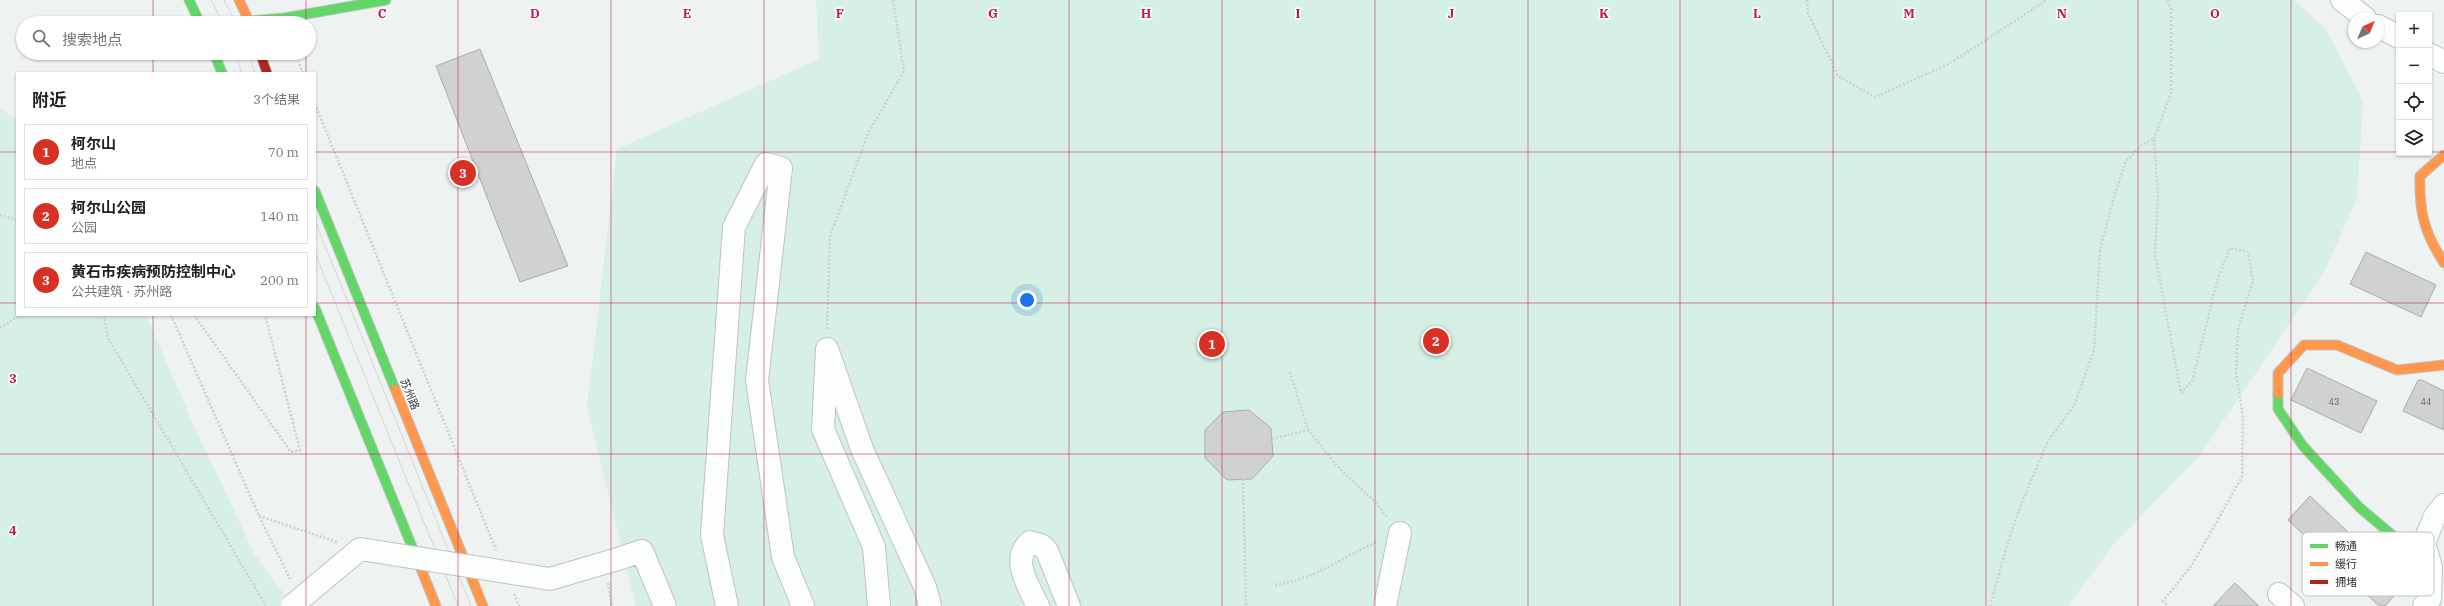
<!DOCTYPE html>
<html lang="zh">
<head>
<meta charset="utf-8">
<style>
  :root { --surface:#fff; --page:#f2f2f2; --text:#202124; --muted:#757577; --line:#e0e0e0; --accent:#d93025 }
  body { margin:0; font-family:"IBM Plex Serif","Noto Sans SC",serif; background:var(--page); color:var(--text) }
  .controls { position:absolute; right:12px; top:12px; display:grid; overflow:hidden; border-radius:0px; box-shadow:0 1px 3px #0004 }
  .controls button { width:36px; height:36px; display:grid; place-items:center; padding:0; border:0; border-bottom:1px solid var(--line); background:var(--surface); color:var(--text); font:20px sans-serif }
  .compass { position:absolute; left:2348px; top:12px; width:36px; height:36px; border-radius:50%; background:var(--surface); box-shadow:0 1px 3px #0004; rotate:44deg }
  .you { position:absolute; left:1027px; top:300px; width:14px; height:14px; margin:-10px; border:3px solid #fff; border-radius:50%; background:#1a73e8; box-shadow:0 0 0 6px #1a73e833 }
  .badge { display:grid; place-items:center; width:26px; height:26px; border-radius:50%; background:var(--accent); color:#fff; font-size:13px; font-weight:700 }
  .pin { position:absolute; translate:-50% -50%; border:2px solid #fff; box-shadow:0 1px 4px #0006 }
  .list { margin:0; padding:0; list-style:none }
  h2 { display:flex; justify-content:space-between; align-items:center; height:52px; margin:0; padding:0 16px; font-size:17px }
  h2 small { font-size:13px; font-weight:400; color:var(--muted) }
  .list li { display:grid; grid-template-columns:26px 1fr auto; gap:12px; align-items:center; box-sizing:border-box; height:56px; margin:0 8px 8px; padding:0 8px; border:1px solid var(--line); border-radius:0px }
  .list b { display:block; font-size:15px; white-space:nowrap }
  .list p { margin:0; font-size:13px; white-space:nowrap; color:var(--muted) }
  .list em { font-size:13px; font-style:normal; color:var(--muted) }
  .icon { flex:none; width:22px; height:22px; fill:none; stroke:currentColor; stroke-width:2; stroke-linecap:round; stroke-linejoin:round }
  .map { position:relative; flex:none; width:2444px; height:606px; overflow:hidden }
  .search { position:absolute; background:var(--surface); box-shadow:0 1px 3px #0004; left:16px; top:16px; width:300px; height:44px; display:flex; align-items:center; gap:10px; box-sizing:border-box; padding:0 14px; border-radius:22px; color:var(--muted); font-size:15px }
  .panel { position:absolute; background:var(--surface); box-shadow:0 1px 3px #0004; left:16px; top:72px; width:300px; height:244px; border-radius:0px }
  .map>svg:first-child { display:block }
</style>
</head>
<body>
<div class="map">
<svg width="2444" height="606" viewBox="0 0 2444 606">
  <rect width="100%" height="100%" fill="#eef2f0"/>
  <!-- green -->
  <path fill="#d7f0e5" d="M816,0H2294L2326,29L2363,101L2357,199L2323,274L2200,455L2114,544L2068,606H636L587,408L617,149L819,59Z
    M0,109L17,119V315H146L194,426L255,555L293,606H0Z"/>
  <!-- building -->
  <path fill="#cfd2d1" stroke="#aaadac" d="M480,49L568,266L520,282L436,66Z
    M2366,252L2436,285L2421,317L2350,284Z
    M2307,368L2377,401L2361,433L2291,400Z
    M2418,380H2422L2444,391V430L2403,411Z
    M1249,410L1271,428L1273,456L1252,479L1227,480L1205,458V430L1223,412Z
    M2310,496L2404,585L2385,606H2379L2288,520Z
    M2235,583L2259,606H2213Z"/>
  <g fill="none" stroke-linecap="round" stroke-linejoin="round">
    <defs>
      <path id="street" d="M2342,0L2365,18
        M2378,26L2399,37
        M2429,54L2444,62
        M621,558L642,551L665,606
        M2279,594L2293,606
        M727,606L712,535L734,227L766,164L781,168L757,380L783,557L803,606
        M879,606L874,547L823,429L827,349L862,449L925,587L930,606
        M1038,606C1029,587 1010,559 1030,542L1041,545L1047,551L1069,606
        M1385,606L1400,533
        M2424,606L2430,599L2431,567L2424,543L2435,516L2444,505"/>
      <path id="fast" d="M189,0L200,23
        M249,21L284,18L386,0
        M214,53L222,73
        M315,191L395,389
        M315,308L415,554
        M2278,394V409L2303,446L2359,507L2404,545L2424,543"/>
      <path id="slow" d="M239,0L250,23
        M2444,155L2420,176C2419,212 2424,232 2444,263
        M395,389L483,606
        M2278,394V373L2304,345H2337L2397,370L2444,365
        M415,554L436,606"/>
      <path id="jam" d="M260,53L267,73"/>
    </defs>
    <!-- street casing -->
    <use href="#street" stroke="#c0c3c2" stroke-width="24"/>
    <!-- fast casing -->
    <use href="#fast" stroke="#c0c3c2" stroke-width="11"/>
    <!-- slow casing -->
    <use href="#slow" stroke="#c0c3c2" stroke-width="11"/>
    <!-- jam casing -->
    <use href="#jam" stroke="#c0c3c2" stroke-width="11"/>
    <!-- path -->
    <path stroke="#cfd0cf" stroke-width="2.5" stroke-dasharray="2 2" stroke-linecap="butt" d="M1807,0L1808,13L1838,76L1875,97L1949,64L2047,0
      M295,53L303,73
      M315,104L496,550
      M2154,139L2171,93V9L2167,0
      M0,215L17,220
      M104,315L108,338L266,606
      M171,315L259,516L291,581
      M194,315L291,452L300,450L265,315
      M0,328L20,315
      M827,329L830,236L868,134L904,71L893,0
      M1290,372L1308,430L1339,468L1376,503L1388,518
      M1272,439L1308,430
      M1243,479L1246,606
      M259,516L337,542
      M608,583L612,606
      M1275,585C1313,580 1343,557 1377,542
      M514,594L519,606
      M1990,606L2008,542L2022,502L2048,441L2074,406L2094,350L2100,250L2114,197L2126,161L2143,144L2154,139L2158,195L2155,254L2181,393L2192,381L2218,278L2230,248L2248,252L2253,281L2238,329L2236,372L2243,417L2242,477L2192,565L2163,601L2168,606"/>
    <!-- street -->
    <use href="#street" stroke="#fcfdfd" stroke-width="22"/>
    <!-- fast -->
    <use href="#fast" stroke="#63d668" stroke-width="9"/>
    <!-- slow -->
    <use href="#slow" stroke="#ff974d" stroke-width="9"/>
    <!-- jam -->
    <use href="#jam" stroke="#b3261e" stroke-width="9"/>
    <!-- tram -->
    <path stroke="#d5d6d6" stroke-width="1" d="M211,0L223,23
      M224,0L236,23
      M235,53L242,73
      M248,53L255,73
      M315,221L471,606
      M315,253L458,606"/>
    <defs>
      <path id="street-bridge" d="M292,606L360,549L550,579L621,558"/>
    </defs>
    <!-- street-bridge casing -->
    <use href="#street-bridge" stroke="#c0c3c2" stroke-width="24" stroke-linecap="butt"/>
    <!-- street-bridge -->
    <use href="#street-bridge" stroke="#fcfdfd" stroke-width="22"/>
  </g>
  <!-- grid -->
  <path fill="none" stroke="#c2185b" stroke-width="1" stroke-opacity="0.55" d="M153,0V23M306,0V23M458,0V606M611,0V606M764,0V606M916,0V606M1069,0V606M1222,0V606M1375,0V606M1528,0V606M1680,0V606M1833,0V606M1986,0V606M2138,0V606M2291,0V606M153,53V73M306,53V73M0,152H17M315,152H2399M2429,152H2444M0,303H17M315,303H2444M153,315V606M306,315V606M0,454H2444"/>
  <g text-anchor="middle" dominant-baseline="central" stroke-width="3" stroke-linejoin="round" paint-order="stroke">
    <!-- number labels -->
    <g font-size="9" fill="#595c5b">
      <text x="2334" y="401">43</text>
      <text x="2426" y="401">44</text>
    </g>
    <!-- street labels -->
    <g font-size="11" fill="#323534" stroke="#fff">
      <text transform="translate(410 394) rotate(68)">苏州路</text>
    </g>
  </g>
  <!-- legend -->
  <rect x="2302" y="532" width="132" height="64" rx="6" fill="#fff" stroke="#c2c2c2" stroke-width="1"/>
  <rect x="2310" y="544" width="18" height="4" fill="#63d668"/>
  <rect x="2310" y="562" width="18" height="4" fill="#ff974d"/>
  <rect x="2310" y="580" width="18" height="4" fill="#b3261e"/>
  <g font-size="11" fill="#323534">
    <text x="2335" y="550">畅通</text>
    <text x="2335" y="568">缓行</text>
    <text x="2335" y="586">拥堵</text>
  </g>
  <g font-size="13" text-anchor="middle" font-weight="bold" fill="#c2185b" stroke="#fff" stroke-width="3" stroke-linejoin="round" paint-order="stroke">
    <text x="382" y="18">C</text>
    <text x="535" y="18">D</text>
    <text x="687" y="18">E</text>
    <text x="840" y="18">F</text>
    <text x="993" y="18">G</text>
    <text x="1146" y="18">H</text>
    <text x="1298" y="18">I</text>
    <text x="1451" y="18">J</text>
    <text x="1604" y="18">K</text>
    <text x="1757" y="18">L</text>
    <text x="1909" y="18">M</text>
    <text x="2062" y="18">N</text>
    <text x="2215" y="18">O</text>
    <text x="13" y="383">3</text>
    <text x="13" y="535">4</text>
  </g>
</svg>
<div class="controls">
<button>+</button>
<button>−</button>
<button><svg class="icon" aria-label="locate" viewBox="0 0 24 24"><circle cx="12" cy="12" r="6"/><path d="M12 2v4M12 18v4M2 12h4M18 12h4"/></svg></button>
<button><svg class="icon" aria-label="layers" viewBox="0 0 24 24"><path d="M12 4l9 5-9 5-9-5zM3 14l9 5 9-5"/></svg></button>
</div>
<svg class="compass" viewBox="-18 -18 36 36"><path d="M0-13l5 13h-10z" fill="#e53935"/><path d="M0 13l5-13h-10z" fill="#757577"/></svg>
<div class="you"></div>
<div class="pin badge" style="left:1212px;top:344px">1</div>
<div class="pin badge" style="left:1436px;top:341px">2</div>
<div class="pin badge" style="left:463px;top:173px">3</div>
<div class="search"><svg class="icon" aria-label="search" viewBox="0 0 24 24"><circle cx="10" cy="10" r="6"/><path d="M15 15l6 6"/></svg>搜索地点</div>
<section class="panel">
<h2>附近<small>3个结果</small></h2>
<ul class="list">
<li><span class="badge">1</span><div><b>柯尔山</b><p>地点</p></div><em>70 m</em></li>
<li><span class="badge">2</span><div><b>柯尔山公园</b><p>公园</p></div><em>140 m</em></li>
<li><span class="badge">3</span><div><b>黄石市疾病预防控制中心</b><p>公共建筑 · 苏州路</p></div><em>200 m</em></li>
</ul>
</section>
</div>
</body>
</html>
